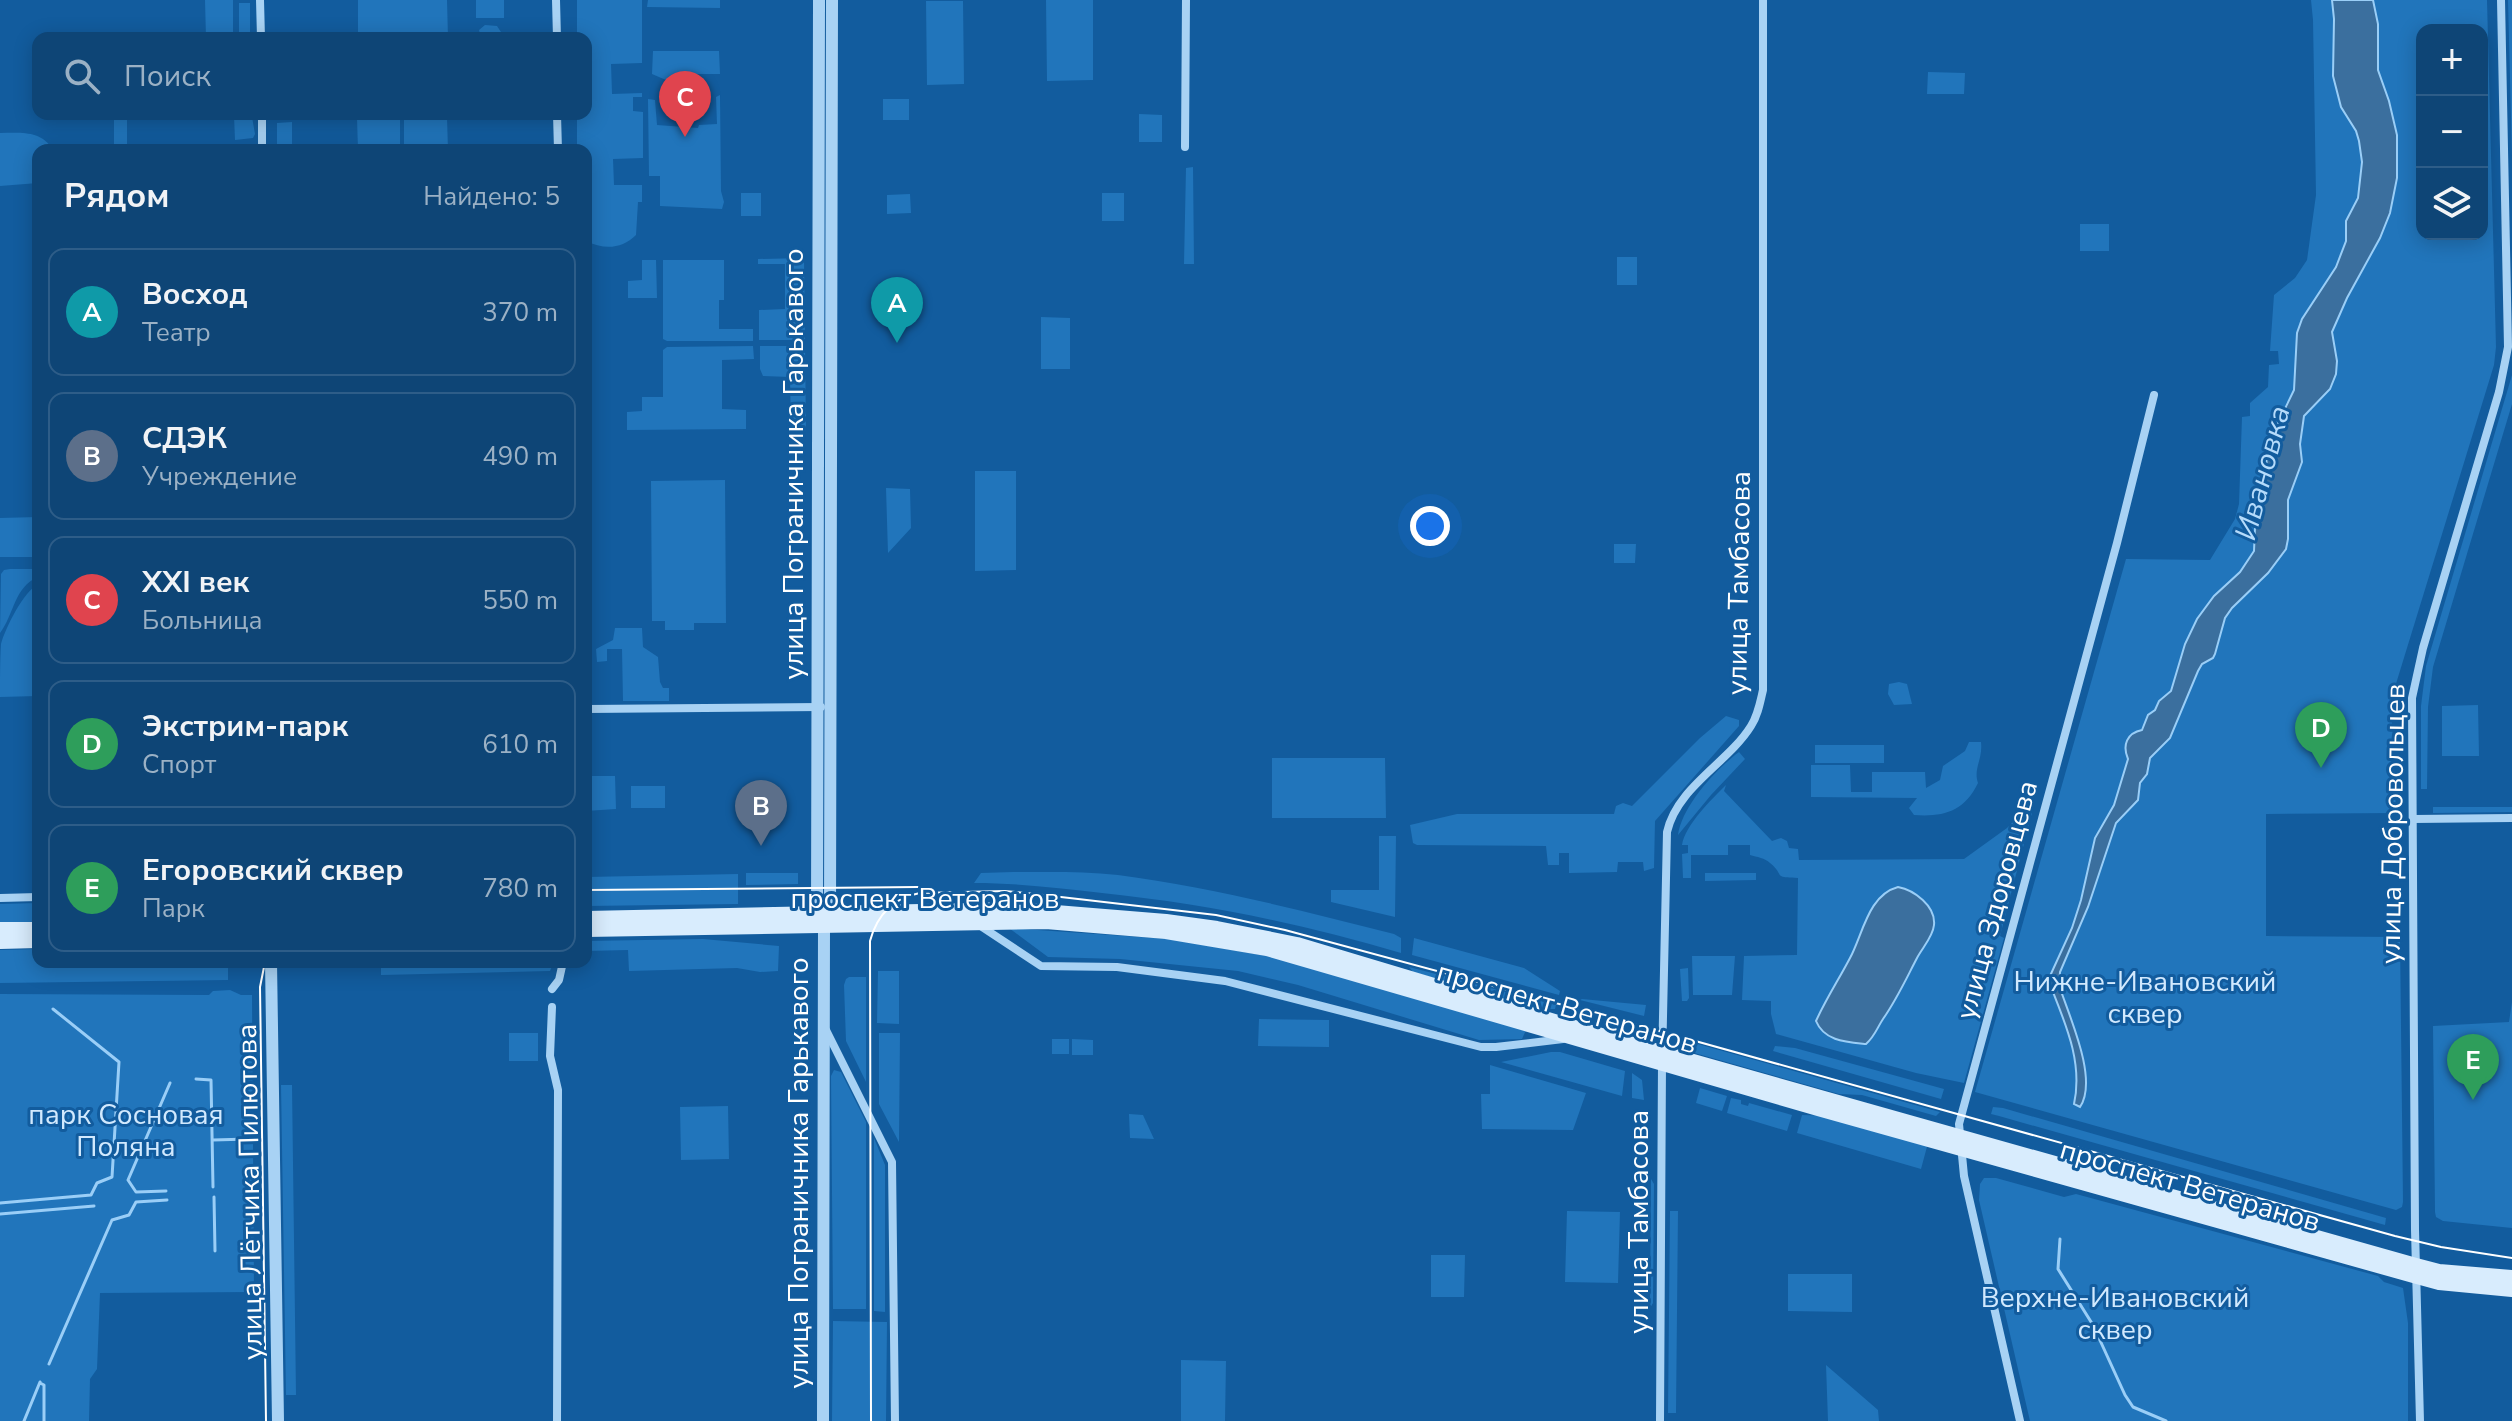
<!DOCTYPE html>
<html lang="ru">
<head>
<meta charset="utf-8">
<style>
  :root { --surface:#0e4576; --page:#174c7b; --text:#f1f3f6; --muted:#9bb1c5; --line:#2e5d88; --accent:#d6ab8b }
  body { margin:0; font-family:"Nunito Sans",sans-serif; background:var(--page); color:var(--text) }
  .controls { position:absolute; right:24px; top:24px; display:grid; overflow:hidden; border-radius:16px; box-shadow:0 4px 20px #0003 }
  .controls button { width:72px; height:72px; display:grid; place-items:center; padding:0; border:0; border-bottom:2px solid var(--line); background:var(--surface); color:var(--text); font:40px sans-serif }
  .you { position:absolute; left:1430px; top:526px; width:28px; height:28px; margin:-20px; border:6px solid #fff; border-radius:50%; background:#1a73e8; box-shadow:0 0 0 12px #1a73e833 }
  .badge { display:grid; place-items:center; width:52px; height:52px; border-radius:50%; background:var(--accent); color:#fff; font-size:26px; font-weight:700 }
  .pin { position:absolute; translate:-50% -66px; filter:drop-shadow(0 2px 4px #0008) }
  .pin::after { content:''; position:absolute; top:42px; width:28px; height:24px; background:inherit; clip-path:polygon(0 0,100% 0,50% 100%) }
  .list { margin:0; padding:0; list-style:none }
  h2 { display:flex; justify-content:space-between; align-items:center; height:104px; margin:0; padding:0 32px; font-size:34px }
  h2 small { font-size:26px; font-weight:400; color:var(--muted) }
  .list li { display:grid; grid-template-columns:52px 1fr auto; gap:24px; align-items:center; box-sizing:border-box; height:128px; margin:0 16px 16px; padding:0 16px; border:2px solid var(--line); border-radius:16px }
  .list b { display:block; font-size:30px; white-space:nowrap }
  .list p { margin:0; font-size:26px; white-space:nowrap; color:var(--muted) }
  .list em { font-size:26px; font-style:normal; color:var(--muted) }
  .icon { flex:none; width:44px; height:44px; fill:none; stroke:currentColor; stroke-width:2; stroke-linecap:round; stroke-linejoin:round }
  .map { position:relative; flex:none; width:2512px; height:1421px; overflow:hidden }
  .search { position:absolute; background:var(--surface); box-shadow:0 4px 20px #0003; left:32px; top:32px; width:560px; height:88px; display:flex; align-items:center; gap:20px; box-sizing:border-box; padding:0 28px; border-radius:16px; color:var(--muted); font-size:30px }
  .panel { position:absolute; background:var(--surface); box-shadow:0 4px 20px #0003; left:32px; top:144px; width:560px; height:824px; border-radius:16px }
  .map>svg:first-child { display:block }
</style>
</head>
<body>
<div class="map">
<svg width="2512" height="1421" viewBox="0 0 2512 1421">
  <rect width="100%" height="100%" fill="#125c9e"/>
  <!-- green -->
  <path fill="#2175bb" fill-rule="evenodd" d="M205,0H233V38H206Z
    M358,0H447L448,38H358Z
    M476,0H504V18H476Z
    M577,0H642V63L611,64L612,94L642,93V97H633V111L643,112V158L613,159L614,185H642V202H638L636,235C622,249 604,250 586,241V150H577V114H586V38H577Z
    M648,0H720V8L647,7Z
    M1046,0H1093V80L1047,81Z
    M2311,0H2487L2496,347L2494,365L2391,700L2396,813L2266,814V936L2400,937L2403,1202L2402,1207L2396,1210L1975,1092L2126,559L2210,560L2235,519L2239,504L2242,417L2250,416V403L2268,387L2269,365L2279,364L2278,351H2270L2274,295L2295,278L2307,260L2316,195L2313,20ZM2422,30H2482V234H2422Z
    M2508,0H2512V156Z
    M926,1H963L964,84L927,85Z
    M239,3H250V38H239Z
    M485,25L497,26L501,32L497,38H481L479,30Z
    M653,51H719L720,74H684V77L666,80L652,74Z
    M1928,72L1965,73L1964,94H1927Z
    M720,95L721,191L724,202L722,209L660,206V176H649L648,99L655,100L657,125L698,128L699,125L717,124L716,97Z
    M883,99H909V120H883Z
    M114,114H127V150H114Z
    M1139,114L1162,115V142H1139Z
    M234,116L252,117L255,134L253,138L235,140Z
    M447,117L448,150H404V118Z
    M357,118H400V150H358Z
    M292,122V150H277V123Z
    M0,133C21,133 41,130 53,150H38V183L0,186Z
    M1193,167L1194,264H1184L1186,168Z
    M741,193H761V216H741Z
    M1102,193H1124V221H1102Z
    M910,194L911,213L887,214V195Z
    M2080,224H2109V251H2080Z
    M1617,257H1637V285H1617Z
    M804,258L805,340H759V310L785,309V264H758V259Z
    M642,260H656L657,298H628V281L642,280Z
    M663,260H724V300H719V329H753V341H667L663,339Z
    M1041,317L1070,318V369H1041Z
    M753,346L754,359L722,360V409L746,410V429L627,430V412L642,411V397H663V350L667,347Z
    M760,346H805L806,431H791L790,377L763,376L760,369Z
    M2512,375V404L2433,667L2428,707L2427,789H2421V706L2426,666Z
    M975,471H1016V570L975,571Z
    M725,480L726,623H694V630H665V621H652L651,481Z
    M886,488L910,489L911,528L888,553Z
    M38,517V557H0V518Z
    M1614,544H1636L1635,563H1614Z
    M10,569H38V577C14,587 14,615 0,633L1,574L4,570Z
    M38,585V696L0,697C0,681 0,660 1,644C5,629 24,590 38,585Z
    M615,628H642L643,647L658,657L660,682L663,688H669V701H623L622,649H607V661L597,662L596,649L613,640Z
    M1899,682L1907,684L1912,704L1894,705L1888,694L1889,684Z
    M2478,705L2479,756H2442V706Z
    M586,714L589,776H615L616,809L586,811Z
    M1726,716L1739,720V726L1655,821L1654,868L1644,871L1643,862H1618L1617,872L1569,873V853H1559V865H1548L1546,846L1417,845L1413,843L1410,825L1457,814H1614L1616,806L1623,803L1632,806L1700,738Z
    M1969,742H1981C1983,760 1973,768 1978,783C1964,812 1943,817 1914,815L1909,808L1917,798L1811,797V765H1850L1851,792H1872V772H1925L1926,788L1940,780L1943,766L1965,751Z
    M1815,745H1884V763H1815Z
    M1739,752L1745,759L1711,795L1678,835C1682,806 1716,769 1739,752Z
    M1272,758H1385L1386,818H1272Z
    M1726,785L1724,791L1772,841L1781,838L1787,841L1789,848L1798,849L1799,860L1964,859L2007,828L2031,803L2034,805L2000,936L2004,938L1964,1083L1916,1073L1776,1034L1771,1014V1001L1742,1000L1744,956L1797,955L1798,878C1771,877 1786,876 1770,863C1765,858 1757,857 1750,855V845H1728V855H1691V878H1683L1682,854L1688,853V845H1682C1685,825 1712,799 1726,785Z
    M631,786H665V808H631Z
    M2433,807H2512V812L2433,813Z
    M1379,836H1396L1395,917L1331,902V890H1379Z
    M1013,872C1048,872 1083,871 1118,875C1211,887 1303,911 1394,934L1401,938V953C1300,923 1206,904 1102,893C1059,888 1017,883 974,883L981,873Z
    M746,873H798V884L746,885Z
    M1705,873H1756V880L1705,881Z
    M738,874V904L586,906V877Z
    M38,903V924H0V904Z
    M1009,928L1169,939L1284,959L1526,1030L1522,1039L1479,1040L1298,985L1238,971L1120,959L1048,957Z
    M1414,938L1524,968L1560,991L1559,995L1412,955Z
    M703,939L779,946L778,971L760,972L737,968L629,971L628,950L586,951V941Z
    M38,949V962H228V980L0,983V950Z
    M1692,956H1735L1732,995H1693Z
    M381,962H554L550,971L381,975Z
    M1409,967L1556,1005L1555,1009H1541L1413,972Z
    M1688,968L1689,998L1687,1001H1682L1680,969Z
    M878,971H899V1024L877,1023Z
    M849,977H866V1082L846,1041L844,985L846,979Z
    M230,990L241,995H252L254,1292L100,1293L97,1369L90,1379L89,1421H0V994L209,995L213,991Z
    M1582,999L1646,1005L1644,1016L1580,1000Z
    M2512,1002V1228L2443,1221L2436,1217L2435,1212L2433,1026L2509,1022Z
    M1259,1019L1329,1020V1047L1258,1046Z
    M509,1033H538V1061H509Z
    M879,1033H900L899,1142L879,1104Z
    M1052,1039H1069V1054H1052Z
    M1072,1039L1093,1040V1055H1072Z
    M1694,1043L1940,1112L1936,1116L1862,1095L1839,1094L1691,1052Z
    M1775,1046L1795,1048L1944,1089L1941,1099L1773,1051Z
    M1551,1052H1560L1625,1071L1622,1096L1501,1062Z
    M1490,1065L1586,1093L1573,1130L1482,1129L1481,1094H1490Z
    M834,1070L841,1072L866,1122V1309H833L831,1076Z
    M1632,1073L1642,1080L1644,1100L1632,1098Z
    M281,1085H292L296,1395H286Z
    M1700,1088L1727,1096L1722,1111L1696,1103Z
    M1731,1098L1741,1100V1104L1748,1106L1749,1103L1792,1115L1787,1131L1727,1113Z
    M728,1106L729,1159L681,1160L680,1107Z
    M1993,1107L2003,1108L2386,1218L2385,1225L1999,1116L1991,1114Z
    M1129,1114L1143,1115L1154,1139L1130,1138Z
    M1802,1115L1832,1116L1928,1143L1921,1169L1797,1133Z
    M874,1138L885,1165V1312L874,1311Z
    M1984,1178H1996L2064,1197L2076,1194L2378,1276L2384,1282L2403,1288L2408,1323V1421H2030L1979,1200L1980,1184Z
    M1651,1179L1654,1184L1653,1303L1650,1308Z
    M1567,1211L1620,1212L1618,1283L1565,1282Z
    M1670,1211H1678L1676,1413H1668Z
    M1431,1255H1465L1464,1297H1431Z
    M1788,1274H1852V1312L1788,1311Z
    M833,1321L887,1322L886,1421H832Z
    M1181,1360L1226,1361L1225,1421H1181Z
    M1826,1365L1878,1410L1879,1421H1828Z"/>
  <!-- water -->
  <path fill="#3b6f9e" stroke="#9acef7" stroke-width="2" d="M2332,0H2373L2378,24V70L2389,101L2397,135V178L2390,213L2380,238L2347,298L2332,332L2337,361L2336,374L2330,389L2304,416L2300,444L2302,462L2288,500V539L2286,549L2268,573L2232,608L2225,618L2215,654L2213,658L2202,664L2198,671L2170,738L2150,758L2147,774L2140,783L2138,800L2116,823L2088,907L2060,972L2059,985C2068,1014 2099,1079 2080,1107L2074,1104C2083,1063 2066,1025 2051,987L2050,976L2072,928L2081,900L2095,838L2114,805L2128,759C2122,745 2127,733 2142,730L2148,715L2155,710L2159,701L2171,691L2185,644L2197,619L2214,596L2240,572L2254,551L2255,528L2261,506L2262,483L2267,474L2266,448L2294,390L2297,333L2302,319L2336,267L2346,241V221L2358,198L2362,162L2359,141L2356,131L2341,107L2333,76L2334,19Z
    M1898,887C1914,890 1936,906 1934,925C1933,937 1922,948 1917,958C1906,979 1897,999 1883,1019C1877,1028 1875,1036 1866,1044C1846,1042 1824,1041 1816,1021C1826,999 1839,979 1850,958C1863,934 1868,895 1898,887Z"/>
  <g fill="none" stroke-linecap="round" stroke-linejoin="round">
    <!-- stream -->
    <path stroke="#9acef7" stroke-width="3" d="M196,1079L211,1080L213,1187
      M213,1140L249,1139
      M166,1191L136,1192L128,1180L170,1083
      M214,1197L215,1251
      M0,1203L91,1195L97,1183L112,1177L119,1062L53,1009
      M0,1214L94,1206
      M2060,1239L2058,1269L2093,1325L2125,1395L2133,1407L2166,1421
      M49,1364L112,1220L129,1215L136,1202L167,1200
      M40,1383L44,1385V1421
      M24,1421L40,1382"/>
    <!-- minor -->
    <path stroke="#a8d2f4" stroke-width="8" d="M260,0L261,38
      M556,0L557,38
      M262,114V150
      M557,114L558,150
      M1185,147L1186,0
      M586,709L821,707
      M2413,819L2512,818
      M0,898L38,897
      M979,925L1041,966L1117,967L1225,981L1481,1047H1496L1563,1039
      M552,989L559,980L563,962
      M552,1007L550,1056L558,1090L557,1421
      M826,1030L892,1162L895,1421
      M1660,1421L1662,1063L1667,832C1677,787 1728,763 1751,726C1758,715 1760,703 1763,690V0
      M2020,1421L1964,1176L1959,1124L2117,543L2154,395
      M2420,1421L2415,1230L2412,698L2423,648L2499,392L2508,347L2501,0"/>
    <!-- tertiary -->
    <path stroke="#a8d2f4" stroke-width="12" d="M819,0L817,913L820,919
      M271,962L278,1421
      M823,1421L824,926L830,913L832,0"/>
    <!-- secondary -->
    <path stroke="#d8ecfd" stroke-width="14" d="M586,918L1019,909L1166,921L1217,928L1297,944L1608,1037L2416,1265L2439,1271L2512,1277
      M0,929H38
      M586,930L1046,922L1166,932L1267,949L1818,1109L2417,1277L2439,1283L2512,1290
      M0,942L38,941"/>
    <!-- tram -->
    <path stroke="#fff" stroke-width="2" d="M586,890L918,887
      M265,962L260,987L266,1421
      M871,1421L870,941C877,915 893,898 920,893L1005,891L1035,894L1216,915L1285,930L1663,1032L2395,1236L2441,1247L2512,1258"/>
  </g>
  <g text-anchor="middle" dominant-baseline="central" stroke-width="6" stroke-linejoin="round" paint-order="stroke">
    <!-- street labels -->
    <g font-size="28" fill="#fff" stroke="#125c9e">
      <text transform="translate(794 464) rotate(-90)">улица Пограничника Гарькавого</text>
      <text transform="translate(1739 583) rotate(-89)">улица Тамбасова</text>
      <text transform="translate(2393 824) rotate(-89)">улица Добровольцев</text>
      <text x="925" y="899">проспект Ветеранов</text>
      <text transform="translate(1997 900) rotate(-75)">улица Здоровцева</text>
      <text transform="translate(1567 1008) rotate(16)">проспект Ветеранов</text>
      <text transform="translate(799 1173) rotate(-90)">улица Пограничника Гарькавого</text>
      <text transform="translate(2190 1186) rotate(16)">проспект Ветеранов</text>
      <text transform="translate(250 1192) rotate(-91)">улица Лётчика Пилютова</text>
      <text transform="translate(1639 1222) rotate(-90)">улица Тамбасова</text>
    </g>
    <!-- park labels -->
    <g font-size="28" fill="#d1e9fe" stroke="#125c9e">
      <text x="2145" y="982">Нижне-Ивановский<tspan x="2145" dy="32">сквер</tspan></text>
      <text x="126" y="1115">парк Сосновая<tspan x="126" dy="32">Поляна</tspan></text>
      <text x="2115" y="1298">Верхне-Ивановский<tspan x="2115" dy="32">сквер</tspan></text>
    </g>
    <!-- water labels -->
    <g font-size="30" font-style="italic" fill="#b5dbfb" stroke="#125c9e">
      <text transform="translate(2263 473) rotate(-75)">Ивановка</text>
    </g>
  </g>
</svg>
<div class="controls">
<button>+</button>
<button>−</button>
<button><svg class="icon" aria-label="layers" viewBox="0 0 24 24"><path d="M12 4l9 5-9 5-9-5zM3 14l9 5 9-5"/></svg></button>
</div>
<div class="you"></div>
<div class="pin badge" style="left:897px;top:343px;background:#0f9aa8">A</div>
<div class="pin badge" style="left:761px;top:846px;background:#5c6f8a">B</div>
<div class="pin badge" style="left:685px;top:137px;background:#e0444e">C</div>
<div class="pin badge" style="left:2321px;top:768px;background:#2e9e5b">D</div>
<div class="pin badge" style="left:2473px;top:1100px;background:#2e9e5b">E</div>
<div class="search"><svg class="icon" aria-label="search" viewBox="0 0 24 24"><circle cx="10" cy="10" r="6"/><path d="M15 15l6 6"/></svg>Поиск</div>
<section class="panel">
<h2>Рядом<small>Найдено: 5</small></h2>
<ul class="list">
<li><span class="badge" style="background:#0f9aa8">A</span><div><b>Восход</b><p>Театр</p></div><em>370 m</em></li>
<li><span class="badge" style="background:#5c6f8a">B</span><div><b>СДЭК</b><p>Учреждение</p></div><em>490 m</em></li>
<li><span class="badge" style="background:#e0444e">C</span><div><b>XXI век</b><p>Больница</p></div><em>550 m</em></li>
<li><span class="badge" style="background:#2e9e5b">D</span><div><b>Экстрим-парк</b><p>Спорт</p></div><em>610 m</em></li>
<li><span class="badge" style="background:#2e9e5b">E</span><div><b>Егоровский сквер</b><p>Парк</p></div><em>780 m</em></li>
</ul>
</section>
</div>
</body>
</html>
